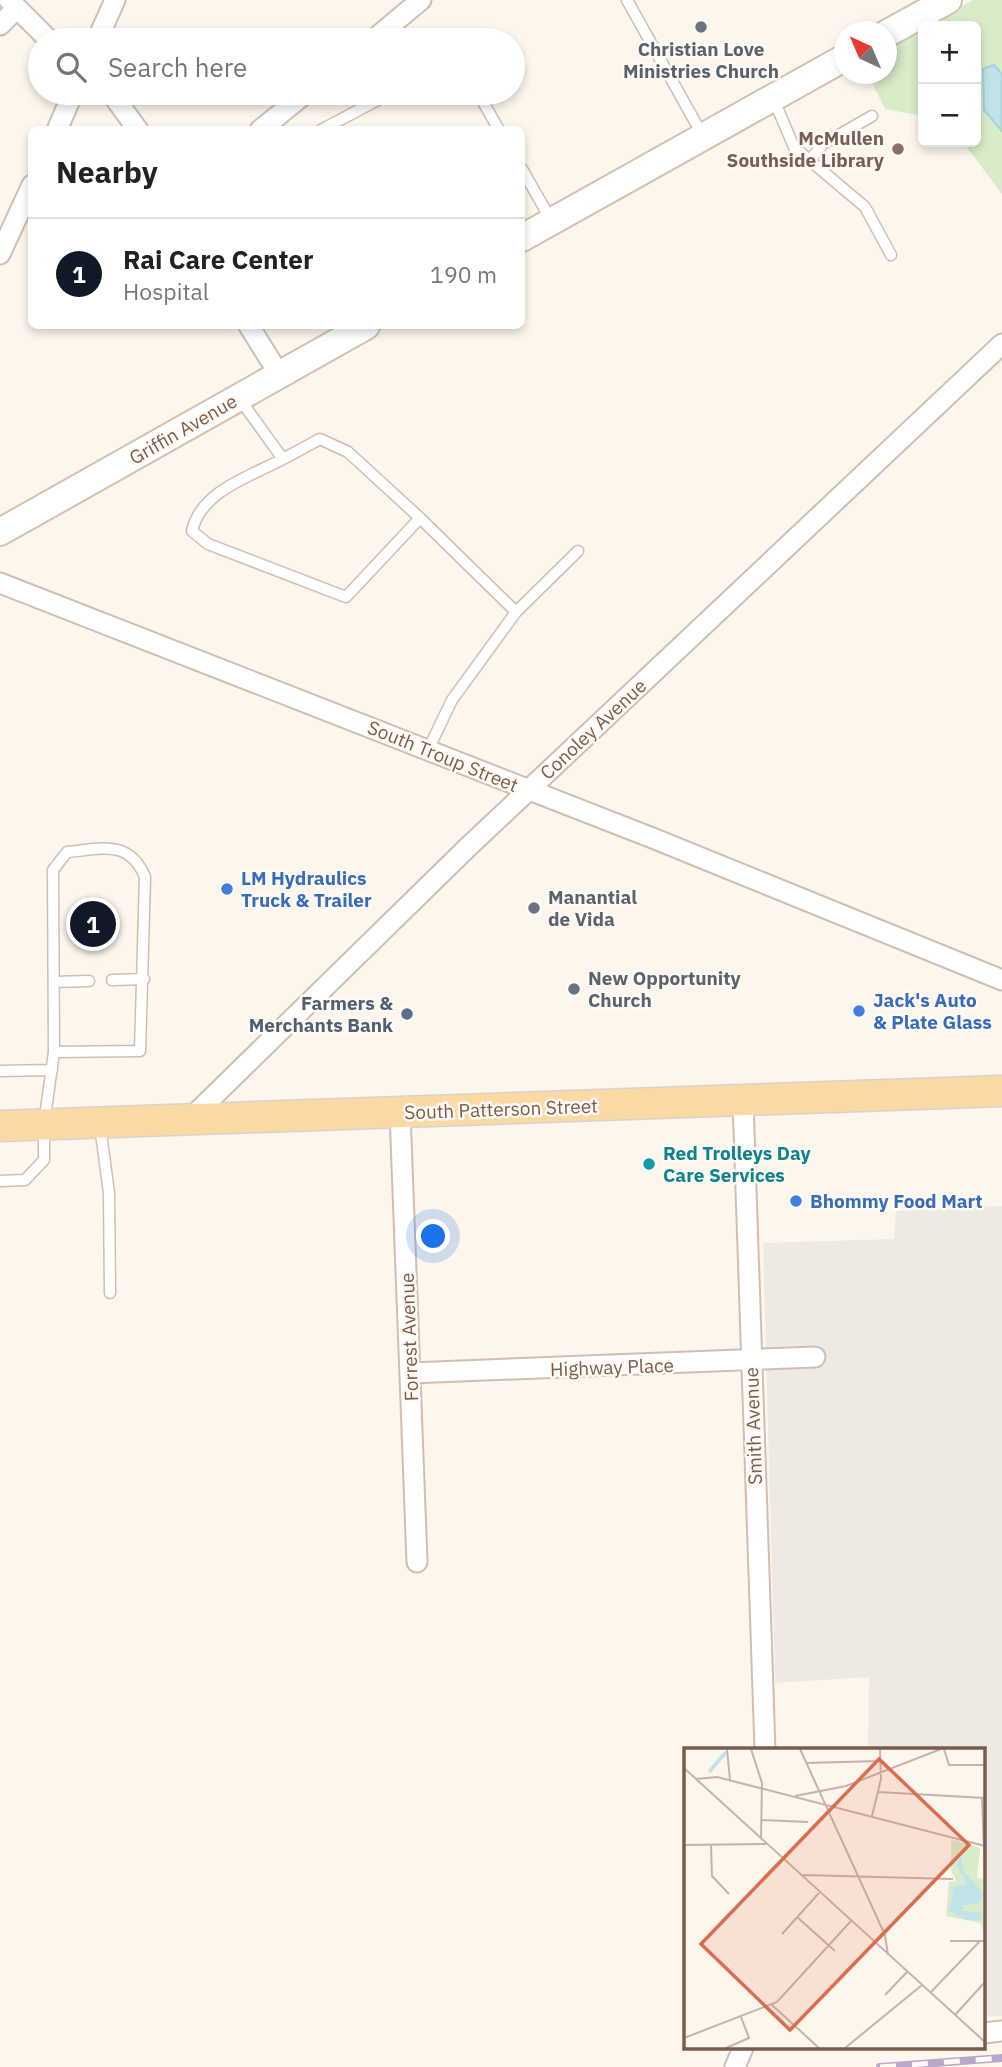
<!DOCTYPE html>
<html lang="en">
<head>
<meta charset="utf-8">
<style>
  :root { --surface:#fff; --page:#f6f6f6; --text:#222; --muted:#767676; --line:#e0e0e0; --accent:#111827 }
  body { margin:0; font-family:"IBM Plex Sans",sans-serif; background:var(--page); color:var(--text) }
  .controls { position:absolute; right:21px; top:21px; display:grid; overflow:hidden; border-radius:10px; box-shadow:0 4px 10px #0003 }
  .controls button { width:63px; height:63px; display:grid; place-items:center; padding:0; border:0; border-bottom:2px solid var(--line); background:var(--surface); color:var(--text); font:35px sans-serif }
  .compass { position:absolute; left:834px; top:21px; width:63px; height:63px; border-radius:50%; background:var(--surface); box-shadow:0 4px 10px #0003; rotate:316deg }
  .you { position:absolute; left:434px; top:1237px; width:24px; height:24px; margin:-18px; border:5px solid #fff; border-radius:50%; background:#1a73e8; box-shadow:0 0 0 10px #1a73e833 }
  .badge { display:grid; place-items:center; width:46px; height:46px; border-radius:50%; background:var(--accent); color:#fff; font-size:23px; font-weight:700 }
  .pin { position:absolute; translate:-50% -50%; border:4px solid #fff; box-shadow:0 2px 7px #0006 }
  .list { margin:0; padding:0; list-style:none }
  h2 { display:flex; justify-content:space-between; align-items:center; height:91px; margin:0; padding:0 28px; font-size:30px }
  h2 small { font-size:23px; font-weight:400; color:var(--muted) }
  .list li { display:grid; grid-template-columns:46px 1fr auto; gap:21px; align-items:center; box-sizing:border-box; height:112px; padding:0 28px; border-top:2px solid var(--line) }
  .list b { display:block; font-size:26px; white-space:nowrap }
  .list p { margin:0; font-size:23px; white-space:nowrap; color:var(--muted) }
  .list em { font-size:23px; font-style:normal; color:var(--muted) }
  .icon { flex:none; width:38px; height:38px; fill:none; stroke:currentColor; stroke-width:2; stroke-linecap:round; stroke-linejoin:round }
  .map { position:relative; flex:none; width:1002px; height:2067px; overflow:hidden }
  .search { position:absolute; background:var(--surface); box-shadow:0 4px 10px #0003; left:28px; top:28px; width:497px; height:77px; display:flex; align-items:center; gap:18px; box-sizing:border-box; padding:0 24px; border-radius:38px; color:var(--muted); font-size:26px }
  .panel { position:absolute; background:var(--surface); box-shadow:0 4px 10px #0003; left:28px; top:126px; width:497px; height:203px; border-radius:10px }
  .map>svg:first-child { display:block }
</style>
</head>
<body>
<div class="map">
<svg width="1002" height="2067" viewBox="0 0 1002 2067">
  <rect width="100%" height="100%" fill="#fdf6ec"/>
  <!-- industrial -->
  <path fill="#efe9e4" d="M1002,1206V2016L983,2017V1750H868L869,1677L775,1683L763,1243L894,1239L896,1211Z"/>
  <!-- green -->
  <path fill="#d8ecc9" d="M973,0H1002V194L963,142H976V26H924Z
    M923,27V116L885,109L868,74H886L887,47Z"/>
  <!-- water -->
  <path fill="#bfe3e8" stroke="#a5d3da" stroke-width="2" d="M994,65L1002,74V131L984,110L983,69Z"/>
  <g fill="none" stroke-linecap="round" stroke-linejoin="round">
    <defs>
      <path id="service" d="M627,0L703,136
        M478,93L499,130
        M773,98L794,147L865,207L891,255
        M321,130L391,93
        M810,160L823,144L872,116
        M522,169L551,220
        M239,398L283,459C249,477 201,491 192,531L208,544L346,597L420,518L348,452L320,439L283,459
        M420,518L516,612
        M428,750L452,700L516,612L578,551
        M112,980L144,979
        M54,982L89,981
        M0,1071L52,1070
        M100,1126L109,1193L110,1293
        M0,1181L25,1180L44,1160V1124L54,1052L140,1051L145,877C129,839 102,849 67,852L53,870L54,1052"/>
      <path id="minor" d="M9,0L49,40
        M0,25L17,8
        M97,40L115,0
        M373,40L421,0
        M111,93L138,130
        M57,130L73,93
        M260,130L306,93
        M0,254L32,185
        M249,326L279,374
        M0,583L655,839L1002,980
        M743,1101L765,1750
        M400,1112L417,1562
        M189,1120L467,848L1002,344
        M410,1373L815,1357
        M983,2033L1002,2031
        M735,2067L743,2048"/>
      <path id="secondary" d="M886,34L948,0
        M522,238L844,58
        M0,532L366,326"/>
      <path id="primary" d="M0,1126L1002,1091"/>
    </defs>
    <!-- service casing -->
    <use href="#service" stroke="#d1beb0" stroke-width="13"/>
    <!-- minor casing -->
    <use href="#minor" stroke="#d1beb0" stroke-width="23"/>
    <!-- secondary casing -->
    <use href="#secondary" stroke="#d6c0b0" stroke-width="30"/>
    <!-- primary casing -->
    <use href="#primary" stroke="#dad1cd" stroke-width="33"/>
    <!-- service -->
    <use href="#service" stroke="#fff" stroke-width="10"/>
    <!-- minor -->
    <use href="#minor" stroke="#fff" stroke-width="19"/>
    <!-- secondary -->
    <use href="#secondary" stroke="#fff" stroke-width="26"/>
    <!-- primary -->
    <use href="#primary" stroke="#fbd9a5" stroke-width="30"/>
    <defs>
      <path id="rail" d="M880,2067L1002,2058"/>
    </defs>
    <!-- rail casing -->
    <use href="#rail" stroke="#b9a8c9" stroke-width="8"/>
    <!-- rail -->
    <use href="#rail" stroke="#fffaf3" stroke-width="5" stroke-dasharray="16" stroke-linecap="butt"/>
  </g>
  <!-- markers -->
  <g fill="#6b7280" stroke="#fffaf3" stroke-width="2.5">
    <circle cx="701" cy="27" r="7"/>
    <circle cx="534" cy="908" r="7"/>
    <circle cx="574" cy="989" r="7"/>
  </g>
  <circle fill="#8d6e63" stroke="#fffaf3" stroke-width="2.5" cx="898" cy="149" r="7"/>
  <g fill="#3f7fe0" stroke="#fffaf3" stroke-width="2.5">
    <circle cx="227" cy="889" r="7"/>
    <circle cx="859" cy="1011" r="7"/>
    <circle cx="796" cy="1201" r="7"/>
  </g>
  <circle fill="#5c6f8a" stroke="#fffaf3" stroke-width="2.5" cx="407" cy="1014" r="7"/>
  <circle fill="#0f9aa8" stroke="#fffaf3" stroke-width="2.5" cx="649" cy="1164" r="7"/>
  <g text-anchor="middle" dominant-baseline="central" stroke-width="5" stroke-linejoin="round" paint-order="stroke">
    <!-- worship labels -->
    <g font-size="19" font-weight="bold" fill="#5b616d" stroke="#fffaf3" text-anchor="start">
      <text x="701" y="49" text-anchor="middle">Christian Love<tspan x="701" dy="22">Ministries Church</tspan></text>
      <text x="548" y="897">Manantial<tspan x="548" dy="22">de Vida</tspan></text>
      <text x="588" y="978">New Opportunity<tspan x="588" dy="22">Church</tspan></text>
    </g>
    <!-- education labels -->
    <g font-size="19" font-weight="bold" fill="#785e54" stroke="#fffaf3" text-anchor="end">
      <text x="884" y="138">McMullen<tspan x="884" dy="22">Southside Library</tspan></text>
    </g>
    <!-- street labels -->
    <g font-size="19" fill="#7a5c4d" stroke="#fffaf3">
      <text transform="translate(183 429) rotate(-30)">Griffin Avenue</text>
      <text transform="translate(593 729) rotate(-43)">Conoley Avenue</text>
      <text transform="translate(443 756) rotate(22)">South Troup Street</text>
      <text transform="translate(501 1109) rotate(-2)">South Patterson Street</text>
      <text transform="translate(409 1337) rotate(-92)">Forrest Avenue</text>
      <text transform="translate(612 1367) rotate(-2)">Highway Place</text>
      <text transform="translate(753 1426) rotate(-92)">Smith Avenue</text>
    </g>
    <!-- shop labels -->
    <g font-size="19" font-weight="bold" fill="#366cbe" stroke="#fffaf3" text-anchor="start">
      <text x="241" y="878">LM Hydraulics<tspan x="241" dy="22">Truck &amp; Trailer</tspan></text>
      <text x="873" y="1000">Jack's Auto<tspan x="873" dy="22">&amp; Plate Glass</tspan></text>
      <text x="810" y="1201">Bhommy Food Mart</text>
    </g>
    <!-- service labels -->
    <g font-size="19" font-weight="bold" fill="#4e5e75" stroke="#fffaf3" text-anchor="end">
      <text x="393" y="1003">Farmers &amp;<tspan x="393" dy="22">Merchants Bank</tspan></text>
    </g>
    <!-- culture labels -->
    <g font-size="19" font-weight="bold" fill="#0d838f" stroke="#fffaf3" text-anchor="start">
      <text x="663" y="1153">Red Trolleys Day<tspan x="663" dy="22">Care Services</tspan></text>
    </g>
  </g>
  <!-- overview -->
  <g transform="translate(684 1748)">
    <rect width="301" height="301" fill="#fdf6ec"/>
    <path d="M267,91L296,100L293,130L301,131V191L297,175L262,168L265,134L272,133L267,122Z" fill="#d8ecc9"/>
    <path d="M277,102L279,123L300,146L293,156L279,157V163L298,165L297,172H282L265,163L270,139L283,136L273,118Z" fill="#bfe3e8"/>
    <path fill="none" stroke="#bfe3e8" stroke-width="3.5" d="M25,24L42,4"/>
    <path fill="none" stroke="#c5b3a7" stroke-width="2" d="M43,1L46,32M67,1L78,35L77,90M116,1L201,187L204,207M260,1L265,17H301M122,15L196,13M0,20L301,294M12,31L33,29L301,98M194,44L301,50M111,48L162,38L257,1M298,50L301,128M188,68L197,31L196,1M78,72L124,74M0,97L82,96M27,97L28,128L45,146M119,127L269,131M113,169L151,203M98,186L135,145M266,193H296M246,245L296,193H301M201,247L223,224M88,257L135,300M271,267L301,234M0,290L93,254L167,173M42,300L65,290L57,269M161,300L238,237"/>
    <path fill="#dc6d51" fill-opacity="0.15" stroke="#dc6d51" stroke-width="3.5" d="M195,11L285,97L106,282L17,196Z"/>
    <rect width="301" height="301" fill="none" stroke="#7a5c4d" stroke-width="3.5"/>
  </g>
</svg>
<div class="controls">
<button>+</button>
<button>−</button>
</div>
<svg class="compass" viewBox="-18 -18 36 36"><path d="M0-13l5 13h-10z" fill="#e53935"/><path d="M0 13l5-13h-10z" fill="#767676"/></svg>
<div class="you"></div>
<div class="pin badge" style="left:93px;top:924px">1</div>
<div class="search"><svg class="icon" aria-label="search" viewBox="0 0 24 24"><circle cx="10" cy="10" r="6"/><path d="M15 15l6 6"/></svg>Search here</div>
<section class="panel">
<h2>Nearby<small></small></h2>
<ul class="list">
<li><span class="badge">1</span><div><b>Rai Care Center</b><p>Hospital</p></div><em>190 m</em></li>
</ul>
</section>
</div>
</body>
</html>
